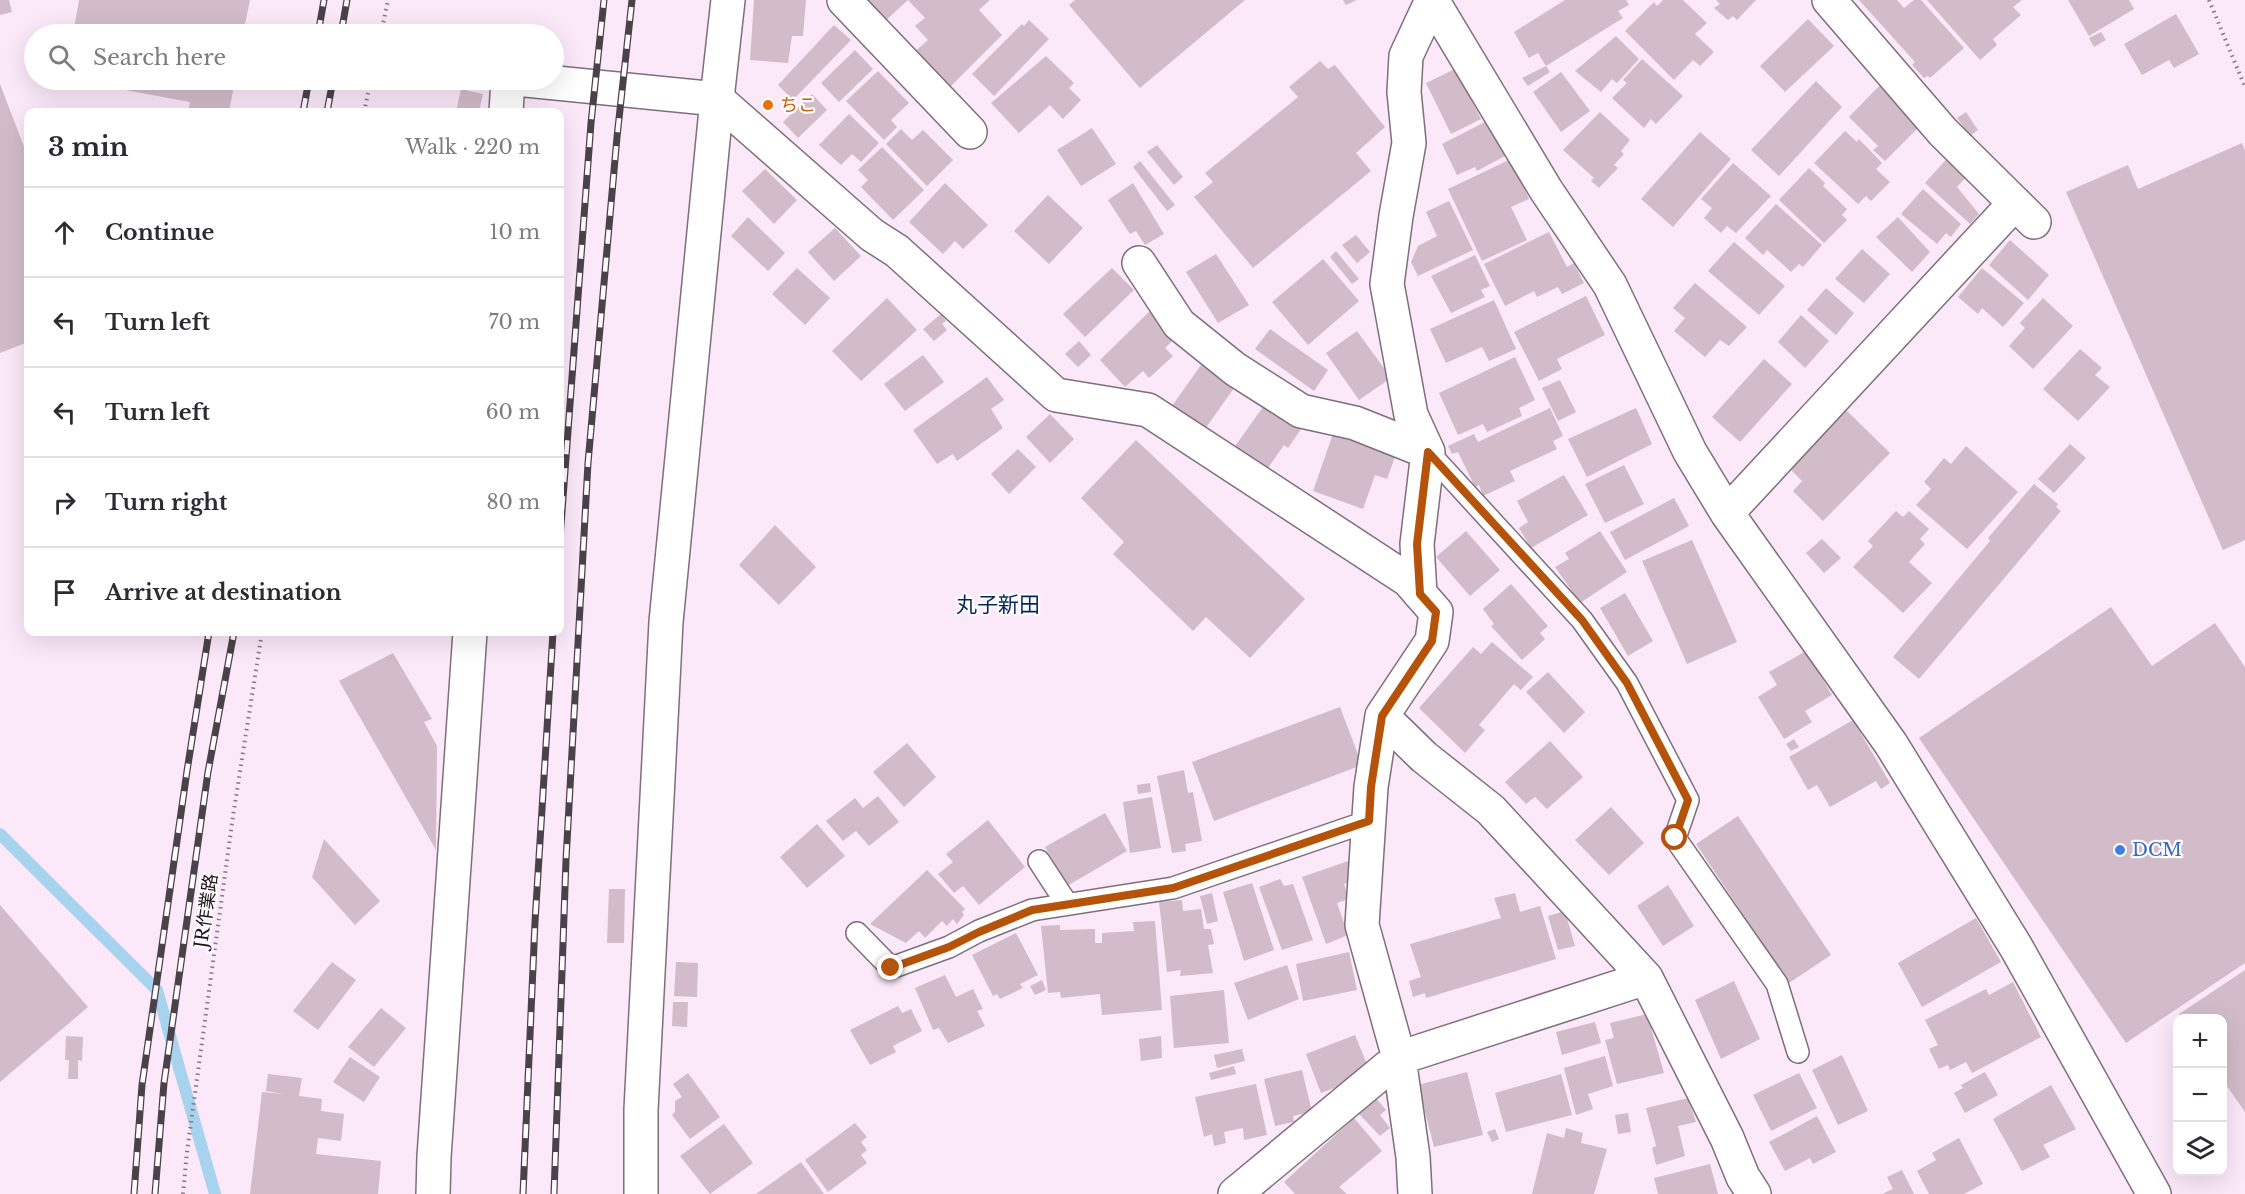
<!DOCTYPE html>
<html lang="en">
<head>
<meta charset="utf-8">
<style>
  :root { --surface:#fff; --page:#f2f2f3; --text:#2b2b33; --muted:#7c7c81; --line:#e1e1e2 }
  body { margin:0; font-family:"Libre Baskerville","Noto Sans JP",serif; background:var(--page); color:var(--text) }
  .controls { position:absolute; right:18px; bottom:18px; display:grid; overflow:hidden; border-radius:12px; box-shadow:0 6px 24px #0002 }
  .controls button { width:54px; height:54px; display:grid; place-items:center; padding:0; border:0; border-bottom:2px solid var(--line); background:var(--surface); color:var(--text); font:30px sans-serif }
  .stop { position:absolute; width:18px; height:18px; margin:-14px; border:4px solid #b45309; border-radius:50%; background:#fff }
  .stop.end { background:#b45309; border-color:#fff; box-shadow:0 2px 6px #0008 }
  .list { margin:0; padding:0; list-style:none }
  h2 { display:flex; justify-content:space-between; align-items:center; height:78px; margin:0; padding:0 24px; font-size:26px }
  h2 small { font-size:20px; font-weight:400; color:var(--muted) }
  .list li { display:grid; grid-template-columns:39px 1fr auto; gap:18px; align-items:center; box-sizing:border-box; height:90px; padding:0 24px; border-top:2px solid var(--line) }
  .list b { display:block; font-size:22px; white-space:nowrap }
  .list em { font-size:20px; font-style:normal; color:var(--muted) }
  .icon { flex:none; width:33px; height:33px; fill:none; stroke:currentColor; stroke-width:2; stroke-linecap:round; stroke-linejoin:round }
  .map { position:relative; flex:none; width:2245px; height:1194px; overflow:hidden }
  .search { position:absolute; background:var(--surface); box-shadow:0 6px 24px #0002; left:24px; top:24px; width:540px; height:66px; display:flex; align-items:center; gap:15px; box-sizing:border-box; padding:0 21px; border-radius:33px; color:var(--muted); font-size:22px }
  .panel { position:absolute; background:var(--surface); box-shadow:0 6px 24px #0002; left:24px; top:108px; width:540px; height:528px; border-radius:12px }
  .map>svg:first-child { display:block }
</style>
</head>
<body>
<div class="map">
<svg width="2245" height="1194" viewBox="0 0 2245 1194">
  <rect width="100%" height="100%" fill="#fbe8f9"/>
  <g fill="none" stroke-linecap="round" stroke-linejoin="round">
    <!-- stream -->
    <path stroke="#a8d3ee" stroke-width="12" d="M0,834L157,990L215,1194"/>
  </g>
  <!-- building -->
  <path fill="#d2bcc9" d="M0,0H9L12,12L0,15Z
    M79,0H250L243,34H73Z
    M754,0H806L803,36H792L788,63L750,60Z
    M864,0H990L979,10L1002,35L948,89L913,53L928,40L915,26L925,18L908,0L885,21Z
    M1075,0H1245L1140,88L1069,5Z
    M1343,0H1357L1346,5Z
    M1565,0H1626L1629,5L1618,11L1623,18L1546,66L1538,53L1529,58L1514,32Z
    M1663,0H1683L1707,23L1695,34L1714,52L1700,66L1693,60L1674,80L1625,31L1654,2L1657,6Z
    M1716,0H1756L1737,20L1733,16L1728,20L1714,8L1720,4Z
    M1859,0H1897L1904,8L1914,0H1921L1964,48L1930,78L1928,76L1924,78L1912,65L1915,62Z
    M1927,0H2022L2013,7L2021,15L1993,39L1997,45L1980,60Z
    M2068,0H2129L2134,9L2089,36Z
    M2176,14L2199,54L2174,68L2169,60L2142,75L2124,44Z
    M1808,19L1834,46L1785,92L1760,66Z
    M1029,20L1049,39L994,96L972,74L1022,24L1024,26Z
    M834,25L851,40L793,100L778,85Z
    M2101,32L2106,40L2094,47L2089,38Z
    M1616,36L1639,59L1617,83L1612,79L1601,92L1575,71Z
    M855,50L873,69L839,102L821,83Z
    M1046,56L1074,83L1069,88L1081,100L1063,119L1050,105L1019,133L991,103Z
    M1642,59L1683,96L1656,124L1651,119L1644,128L1612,98L1627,83L1623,80Z
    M1320,61L1328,69L1335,65L1385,127L1356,153L1371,171L1253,268L1194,197L1213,182L1205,173L1298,97L1289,87Z
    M1546,66L1550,72L1528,86L1522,78Z
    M1455,69L1481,119L1451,134L1426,83Z
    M878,71L909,103L891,120L897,127L884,140L846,101Z
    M1561,72L1590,111L1561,132L1533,92Z
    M71,80H235L229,112H188L190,102Z
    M1816,81L1842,107L1779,176L1751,150Z
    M0,84L28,157V342L0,353Z
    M1881,84L1897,100L1894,102L1919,127L1885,161L1873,150L1878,146L1849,117Z
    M461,89L483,94L479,112H456Z
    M812,94L827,110L798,138L783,122Z
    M1600,112L1630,140L1621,151L1624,154L1614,165L1618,168L1599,188L1591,181L1594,178L1563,150Z
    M1966,112L1978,130L1970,136L1957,118Z
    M849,114L879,143L861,162L852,154L841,165L819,145Z
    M1487,121L1505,156L1477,171L1475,167L1457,175L1442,144Z
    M1092,128L1116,164L1081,186L1057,150Z
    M901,129L912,140L923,130L953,160L927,186L886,144Z
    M1845,131L1857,142L1859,139L1882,163L1876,169L1890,182L1871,201L1866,196L1858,204L1814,163Z
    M1700,132L1731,159L1673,227L1641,199Z
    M2242,143L2245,150V540L2223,550L2066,192L2128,165L2138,189Z
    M1157,145L1183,177L1174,185L1147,152Z
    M882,147L924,190L893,220L861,187L868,180L858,170Z
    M1951,154L1971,172L1957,187L1979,214L1970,224L1925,183Z
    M1511,159L1529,199L1511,207L1527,240L1482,261L1448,189Z
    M1140,161L1175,205L1167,211L1133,167Z
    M1733,163L1771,196L1736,233L1727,226L1721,233L1704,218L1712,208L1701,199Z
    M1809,168L1825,183L1823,186L1847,209L1842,215L1847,220L1824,243L1779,200Z
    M765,169L797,200L774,224L742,191Z
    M945,183L988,225L963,249L955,241L943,254L909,222Z
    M1133,183L1164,234L1145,245L1136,231L1130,234L1108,200Z
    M1923,189L1961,224L1951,237L1946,233L1937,244L1901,214Z
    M1048,195L1083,228L1049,264L1014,231Z
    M1449,201L1473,250L1418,276L1411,262L1418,246L1437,236L1426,212Z
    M1776,204L1822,245L1803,267L1799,264L1791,272L1767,250L1763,255L1745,238Z
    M748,217L785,253L768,271L731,236Z
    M1898,217L1930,252L1912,272L1876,237Z
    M835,228L861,256L834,281L808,252Z
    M1549,232L1567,267L1574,263L1584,283L1562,294L1558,287L1537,297L1534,291L1505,306L1484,264Z
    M1356,235L1370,252L1357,263L1342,245Z
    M2010,240L2049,275L2028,300L1989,265Z
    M1734,242L1785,286L1759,315L1708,271Z
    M1862,249L1890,274L1864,303L1835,279Z
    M1336,251L1359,279L1352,284L1330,257Z
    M1216,254L1249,305L1218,323L1186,272Z
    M1475,255L1490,286L1481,290L1485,297L1451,313L1431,276Z
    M1323,259L1359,301L1308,345L1272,302Z
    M797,268L830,298L805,325L772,294Z
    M1112,268L1134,290L1085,337L1063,314Z
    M1982,268L2024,303L2003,327L1982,308L1978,314L1958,297Z
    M1695,283L1747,327L1729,346L1720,340L1705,357L1674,331L1685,318L1673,308Z
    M1826,288L1854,313L1836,335L1807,310Z
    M1586,296L1605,335L1557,359L1562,369L1539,381L1514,332Z
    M887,298L917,330L861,381L832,351Z
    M2043,298L2073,326L2033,369L2009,346L2025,328L2020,323Z
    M1494,300L1516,349L1489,361L1482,347L1446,363L1430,329Z
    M1156,305L1181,332L1165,348L1173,356L1149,378L1143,371L1125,387L1100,360Z
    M941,314L946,321L942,324L947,330L934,341L923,329Z
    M1801,315L1829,341L1805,368L1778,342Z
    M1270,329L1328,370L1314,391L1255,349Z
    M1357,331L1391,378L1359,400L1326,353Z
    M1079,341L1091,355L1078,367L1065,354Z
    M2080,349L2102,368L2095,375L2110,387L2078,421L2043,389Z
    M923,355L944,382L905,411L884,384Z
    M1515,357L1535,400L1519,408L1522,416L1487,432L1483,424L1458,435L1439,393Z
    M1206,358L1239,381L1205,429L1172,406Z
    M1764,359L1792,384L1740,442L1712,417Z
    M987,377L1004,400L991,409L1003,428L957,461L953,454L937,464L913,430Z
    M1560,380L1576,412L1558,421L1542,388Z
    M1268,400L1304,425L1288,448L1284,445L1265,472L1233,449Z
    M1550,408L1563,436L1553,441L1557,449L1510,471L1515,481L1483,496L1479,485L1475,487L1458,452L1452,454L1448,446L1474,434L1478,442Z
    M1636,408L1652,444L1587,477L1568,439Z
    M1846,410L1890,453L1823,521L1793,491L1802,481L1789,468Z
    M1050,414L1074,439L1050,463L1026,437Z
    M1334,431L1396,454L1387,479L1375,475L1363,509L1313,491Z
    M1136,440L1305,599L1250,658L1206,617L1193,631L1113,554L1124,542L1081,498Z
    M2070,444L2086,458L2054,493L2038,479Z
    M1966,446L2018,492L1967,549L1916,505L1931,489L1924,482L1944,458L1951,464Z
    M1018,449L1036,467L1009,494L991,474Z
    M1624,465L1644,504L1605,523L1585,484Z
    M1564,475L1588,515L1531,548L1519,528L1528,522L1517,501Z
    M2034,484L2058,504L2056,507L2061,511L1919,679L1893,657L1990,541L1988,538Z
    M1674,498L1689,526L1625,560L1610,532Z
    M1896,511L1903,517L1909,511L1929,529L1920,539L1925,544L1909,562L1932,583L1903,613L1853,567L1873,546L1868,541Z
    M775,525L816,567L779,605L739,565Z
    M1466,531L1500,570L1470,596L1436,557Z
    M1600,531L1627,572L1580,603L1555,567L1569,559L1565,553Z
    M1822,539L1841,558L1824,573L1806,553Z
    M1692,540L1737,642L1687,664L1642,561Z
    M1511,584L1548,626L1540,633L1545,639L1522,660L1491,626L1494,624L1483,609Z
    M1625,593L1653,641L1628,656L1600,608Z
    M2111,607L2152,666L2215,623L2245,667V963L2126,1043L1919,738Z
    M1492,642L1533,677L1521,690L1514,684L1479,725L1485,730L1465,753L1419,708L1473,647L1481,654Z
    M1806,651L1832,695L1805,711L1812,722L1784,739L1758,697L1777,685L1769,672Z
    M393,653L432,719L424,722L437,746L436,850L339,681Z
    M1548,672L1585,712L1564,733L1526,692Z
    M1340,707L1362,765L1214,821L1192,762Z
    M1853,720L1890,783L1881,789L1876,781L1830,807L1817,785L1808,790L1789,757Z
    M1794,739L1799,747L1791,751L1786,744Z
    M1550,741L1583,777L1547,809L1535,797L1526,804L1505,782Z
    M907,743L936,777L904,807L873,772Z
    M1184,770L1188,793L1193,792L1202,841L1185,844L1186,851L1172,853L1157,776Z
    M1150,783L1151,792L1138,794L1137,785Z
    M878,796L899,822L869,846L856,831L843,841L826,821L855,798L863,808Z
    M1152,797L1161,848L1130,853L1123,802Z
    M1611,807L1644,843L1609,875L1575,840Z
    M1105,813L1127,851L1067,886L1045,847Z
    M1738,816L1831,955L1789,983L1696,844Z
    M988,820L1025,867L979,905L963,886L954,893L938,874L953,862L946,854Z
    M817,824L845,856L807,888L780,857Z
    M324,839L380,901L355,925L312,877Z
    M1348,861L1354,880L1344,884L1349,899L1337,903L1348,935L1326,944L1302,877Z
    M927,870L965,909L962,912L964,915L957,924L953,919L947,926L942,921L925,938L919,931L906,943L870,924Z
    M1280,879L1284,886L1293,884L1313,940L1282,950L1259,887Z
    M1252,883L1274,950L1244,961L1223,892Z
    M1668,885L1694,926L1663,946L1637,906Z
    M609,889H625L624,943H607Z
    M1212,893L1218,921L1207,924L1200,896Z
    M1515,893L1520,912L1540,906L1556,959L1426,998L1425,993L1413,997L1409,981L1421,977L1410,944L1501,918L1494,898Z
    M1182,900L1183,911L1201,909L1204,929H1211L1214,944L1208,945L1213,973L1180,976L1181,970L1167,972L1159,902Z
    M0,905L88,1007L0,1082Z
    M1565,911L1575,946L1558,950L1548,916Z
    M1976,918L2001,962L1922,1007L1898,963Z
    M1155,921L1162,1010L1102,1015L1100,994L1061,998L1060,992L1048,993L1041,926L1060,925V930L1095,929V943H1102V933L1134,931L1133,922Z
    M1016,933L1038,975L1020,984L1023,988L1000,999L997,994L993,996L972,955Z
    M1349,952L1357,990L1303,1001L1296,964Z
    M332,962L356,980L318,1030L293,1011Z
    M676,962L698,963L697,997L674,996Z
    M1287,965L1299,999L1248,1020L1234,983Z
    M2245,970V1112L2222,1079V1018H2182L2179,1014Z
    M945,975L956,997L973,989L983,1009L977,1011L985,1026L948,1043L939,1028L933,1030L915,988Z
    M1042,980L1046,990L1035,995L1030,986Z
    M1734,981L1760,1039L1721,1059L1695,1000Z
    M2013,982L2041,1037L1972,1073L1966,1062L1950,1070L1948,1065L1939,1069L1929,1049L1938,1045L1925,1020L1986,989L1989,995Z
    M1224,990L1229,1043L1174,1048L1170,996Z
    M673,1002H688L687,1027L672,1026Z
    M898,1006L902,1013L911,1009L922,1031L893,1046L896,1052L870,1065L850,1030Z
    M381,1008L406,1028L374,1067L348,1047Z
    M1647,1014L1664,1073L1617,1084L1605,1040L1614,1038L1610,1023Z
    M1595,1022L1601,1043L1562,1055L1556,1032Z
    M1355,1035L1371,1074L1321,1093L1306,1054Z
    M66,1036L83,1037L82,1061L78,1060V1079H68L69,1060H65Z
    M1161,1036L1162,1058L1141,1061L1139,1039Z
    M1242,1049L1245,1061L1217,1068L1214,1055Z
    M1842,1055L1868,1111L1838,1125L1812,1070Z
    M1605,1056L1613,1086L1588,1094L1593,1109L1576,1115L1564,1068Z
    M350,1057L380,1077L364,1102L333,1082Z
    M1234,1066L1236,1074L1211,1080L1209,1073Z
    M1302,1070L1312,1112L1293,1116L1294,1122L1275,1126L1264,1079Z
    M1467,1072L1483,1135L1434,1147L1418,1085Z
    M1985,1072L1998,1095L1965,1113L1954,1093L1963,1088L1961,1085Z
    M688,1073L720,1117L690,1139L672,1115L675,1112V1101L682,1097L673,1084Z
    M1799,1073L1817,1108L1771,1131L1753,1095Z
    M268,1074L302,1078L299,1096L322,1099L321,1111L344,1114L341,1141L318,1138L316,1154L381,1161L378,1194H250L262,1092L284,1094L266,1091Z
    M1561,1074L1572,1115L1506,1132L1495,1093Z
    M1256,1084L1267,1135L1244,1140L1243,1128L1224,1132L1226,1143L1214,1146L1212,1134L1204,1137L1195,1097Z
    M2051,1085L2076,1129L2043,1145L2050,1157L2022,1171L1993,1119Z
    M1376,1098L1386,1110L1380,1115L1390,1128L1380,1136L1359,1114Z
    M1688,1098L1696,1122L1678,1126L1685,1156L1656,1165L1652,1148L1656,1146L1646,1108Z
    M1628,1113L1631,1132L1618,1134L1615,1115Z
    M1817,1116L1836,1152L1813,1164L1810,1158L1785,1171L1769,1142Z
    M1354,1118L1382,1151L1339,1187L1347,1194H1295L1284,1182Z
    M855,1123L867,1137L861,1142L867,1150L861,1155L867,1163L828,1192L805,1160Z
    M724,1124L753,1163L710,1194L680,1156Z
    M1566,1128L1583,1133L1581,1143L1607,1149L1594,1194H1532L1547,1133L1564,1138Z
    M1495,1129L1499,1139L1492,1142L1487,1132Z
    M1959,1138L1983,1184L1964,1194H1929L1917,1171L1936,1160L1932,1153Z
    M801,1162L824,1194H756Z
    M1710,1164L1718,1194H1658L1654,1178Z
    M1902,1170L1914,1194H1882L1893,1189L1887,1177Z"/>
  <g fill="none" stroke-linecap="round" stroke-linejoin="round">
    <defs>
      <path id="lane" d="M1428,452L1582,620L1627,683L1688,800L1675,838L1777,984L1798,1052
        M1039,861L1067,904
        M857,933L891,968L949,947L979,931L1032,910L1173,888L1369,821"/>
      <path id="street" d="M844,0L970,132
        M1432,0L1546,190L1610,285L1690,452L1727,513L1891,744L2016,947L2154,1194
        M1829,0L1943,132L2034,222
        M526,80L717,99L872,235L897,251L1056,395L1148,410L1408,580L1436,612L1432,641L1382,716
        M506,112L508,80
        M1139,263L1179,324L1235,369L1301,411L1355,423L1428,452
        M1727,513L2015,203
        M1420,594L1417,544L1428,452L1411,415L1387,284L1396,216L1409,143L1404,92L1406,56L1432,0
        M433,1194L434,1157L470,632
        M641,1194V1110L666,622L717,99L728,0
        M1235,1194L1399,1058L1646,978
        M1415,1194L1413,1157L1399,1058L1362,925L1371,787L1382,716L1424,757L1491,810L1646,978L1727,1138L1743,1177L1754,1194"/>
    </defs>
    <!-- lane casing -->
    <use href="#lane" stroke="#7f6e7d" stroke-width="24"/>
    <!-- street casing -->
    <use href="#street" stroke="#7f6e7d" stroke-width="36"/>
    <!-- path -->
    <path stroke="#867984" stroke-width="4" stroke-dasharray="1.5 4.5" stroke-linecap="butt" d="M2209,0L2245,87
      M381,34L388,0
      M364,112L371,80
      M183,1194L187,1152L233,816L262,632"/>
    <!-- lane -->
    <use href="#lane" stroke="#fff" stroke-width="21"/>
    <!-- street -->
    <use href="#street" stroke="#fff" stroke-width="33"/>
    <defs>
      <path id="rail" d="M318,34L324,0
        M341,34L347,0
        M303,112L309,80
        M327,112L333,80
        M560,538L591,123L604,0
        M134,1194L142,1085L187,771L209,632
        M155,1194L164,1083L208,772L234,632
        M523,1194L535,922L553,632
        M554,1194L566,860L588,463L617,137L632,0"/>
    </defs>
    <!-- rail casing -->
    <use href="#rail" stroke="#4b414a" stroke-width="7"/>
    <!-- rail -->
    <use href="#rail" stroke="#fffbfe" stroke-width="4.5" stroke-dasharray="14" stroke-linecap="butt"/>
  </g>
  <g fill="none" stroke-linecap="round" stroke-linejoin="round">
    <!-- route -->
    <path stroke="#b45309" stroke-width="8" d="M891,968L949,947L979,932L1032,910L1173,888L1369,821L1371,787L1382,716L1432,641L1436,612L1420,594L1417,544L1428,452L1582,620L1627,683L1688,800L1675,838"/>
  </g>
  <!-- markers -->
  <circle fill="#e8710a" stroke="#fffbfe" stroke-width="2" cx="768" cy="105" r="6"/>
  <circle fill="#3f7fe0" stroke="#fffbfe" stroke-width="2" cx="2120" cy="850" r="6"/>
  <g text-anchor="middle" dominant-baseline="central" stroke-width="4.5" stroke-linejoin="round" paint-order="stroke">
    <!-- food labels -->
    <g font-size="18" fill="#c56008" stroke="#fffbfe" text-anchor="start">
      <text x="780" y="105">ちこ</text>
    </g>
    <!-- shop labels -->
    <g font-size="18" fill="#366cbe" stroke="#fffbfe" text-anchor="start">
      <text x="2132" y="850">DCM</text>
    </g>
    <!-- street labels -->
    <g font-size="18" fill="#1e171d" stroke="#fffbfe">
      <text transform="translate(206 911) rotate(-82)">JR作業路</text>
    </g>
    <!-- quarter labels -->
    <g font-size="21" fill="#00285a" stroke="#fffbfe">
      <text x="998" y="605">丸子新田</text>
    </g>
  </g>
</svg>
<div class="controls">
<button>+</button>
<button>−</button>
<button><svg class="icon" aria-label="layers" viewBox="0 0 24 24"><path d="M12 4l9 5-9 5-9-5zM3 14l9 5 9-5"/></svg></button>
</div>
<div class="stop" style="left:1675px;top:838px"></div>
<div class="stop end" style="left:891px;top:968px"></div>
<div class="search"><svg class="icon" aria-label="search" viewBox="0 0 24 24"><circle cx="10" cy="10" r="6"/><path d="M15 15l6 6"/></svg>Search here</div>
<section class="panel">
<h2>3 min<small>Walk · 220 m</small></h2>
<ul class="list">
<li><svg class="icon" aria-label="ahead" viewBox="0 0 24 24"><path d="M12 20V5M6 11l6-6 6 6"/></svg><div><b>Continue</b></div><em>10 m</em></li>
<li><svg class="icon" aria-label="left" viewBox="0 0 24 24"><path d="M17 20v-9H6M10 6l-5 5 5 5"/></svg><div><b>Turn left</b></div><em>70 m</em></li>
<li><svg class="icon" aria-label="left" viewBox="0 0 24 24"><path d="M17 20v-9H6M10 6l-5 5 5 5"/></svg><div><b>Turn left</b></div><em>60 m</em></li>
<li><svg class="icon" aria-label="right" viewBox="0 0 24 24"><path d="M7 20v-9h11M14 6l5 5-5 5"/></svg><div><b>Turn right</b></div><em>80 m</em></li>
<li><svg class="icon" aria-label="arrive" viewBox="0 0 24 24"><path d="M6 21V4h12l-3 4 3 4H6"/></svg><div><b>Arrive at destination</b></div></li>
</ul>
</section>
</div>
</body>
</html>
